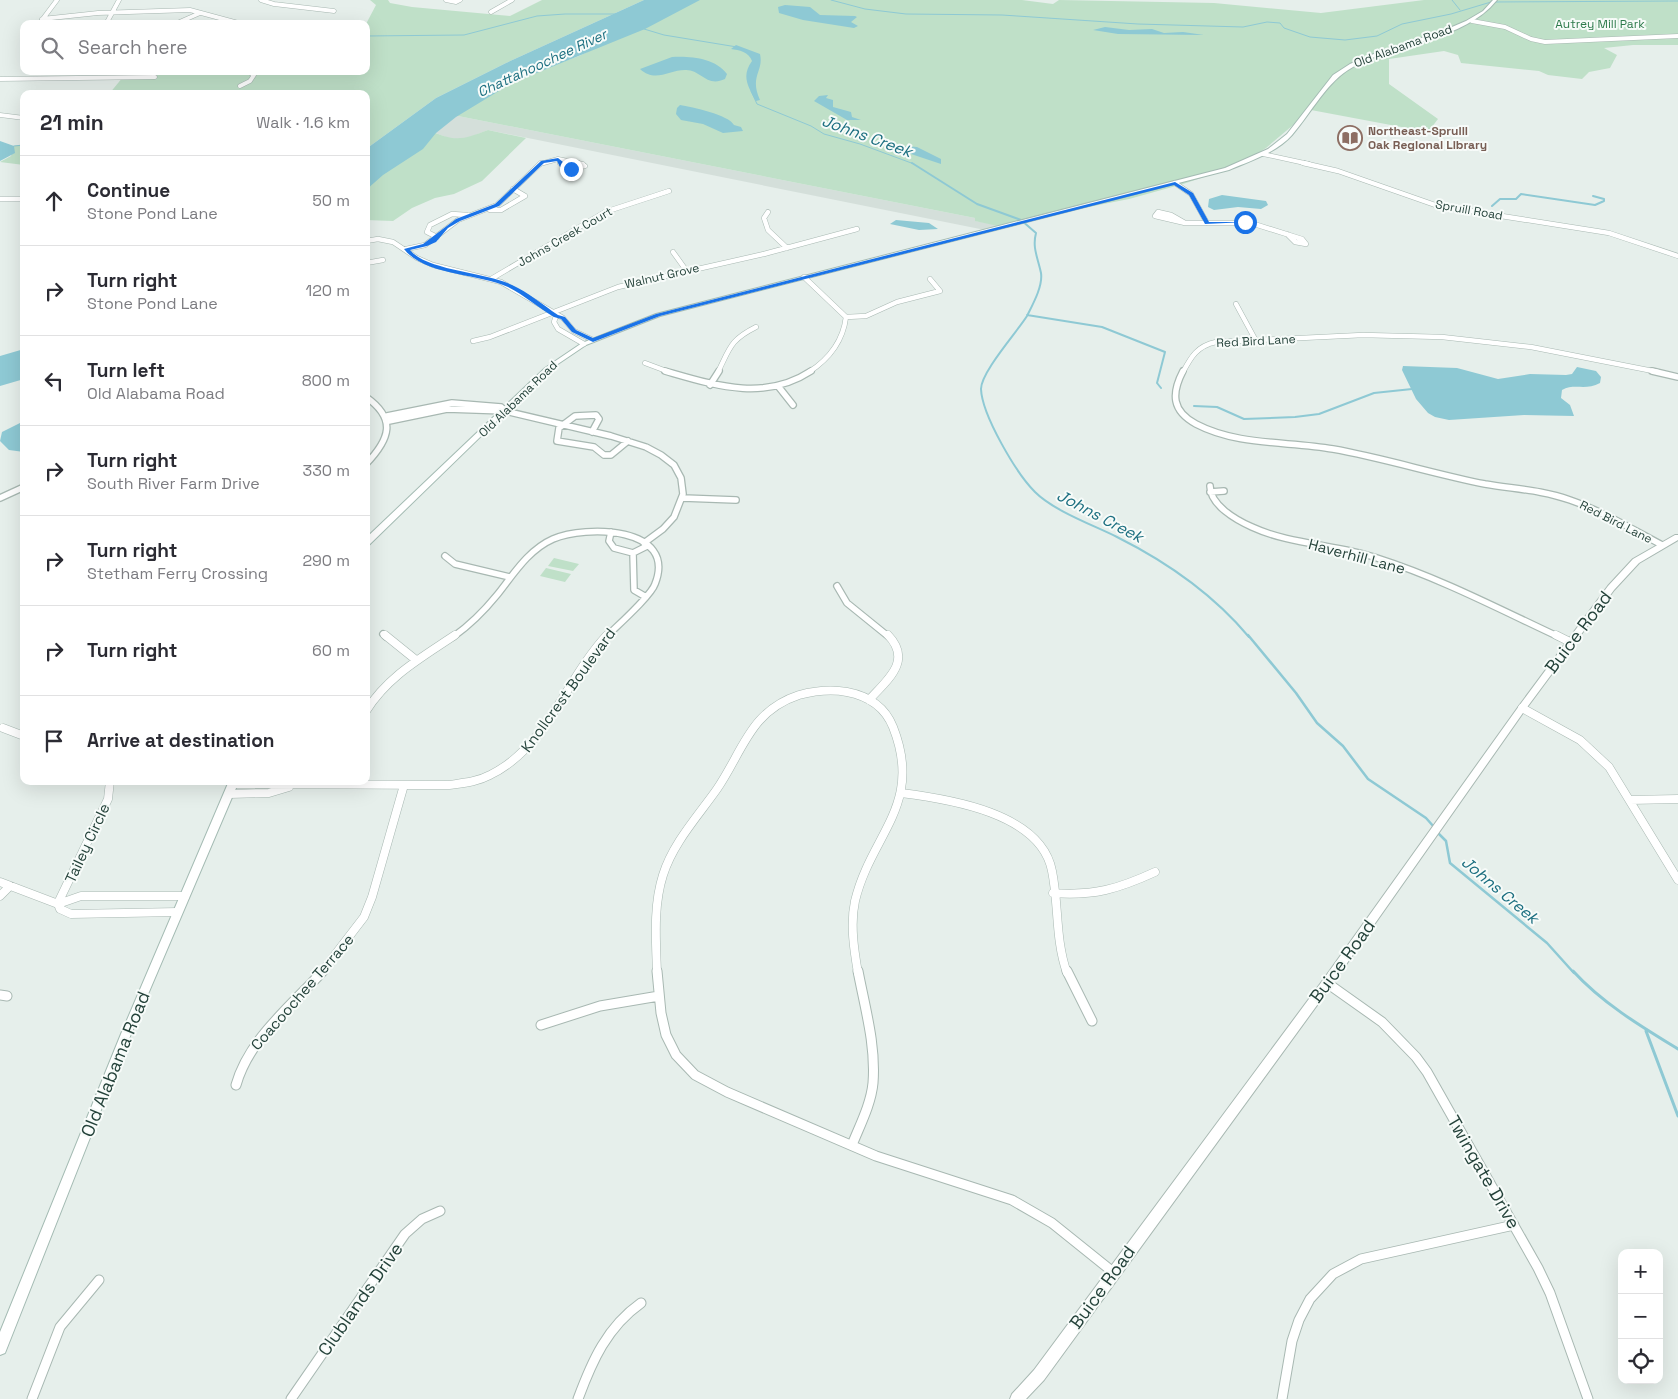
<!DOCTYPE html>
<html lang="en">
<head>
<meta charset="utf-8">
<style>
  :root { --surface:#fff; --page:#f2f2f3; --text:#2b2b33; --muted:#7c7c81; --line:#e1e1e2 }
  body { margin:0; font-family:"Space Grotesk",sans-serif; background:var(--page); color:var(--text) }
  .controls { position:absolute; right:15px; bottom:15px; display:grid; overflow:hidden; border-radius:10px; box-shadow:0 5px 20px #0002 }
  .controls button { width:45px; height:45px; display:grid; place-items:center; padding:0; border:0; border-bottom:1px solid var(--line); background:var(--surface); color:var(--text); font:25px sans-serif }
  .stop { position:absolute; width:15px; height:15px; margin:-11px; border:4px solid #1a73e8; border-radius:50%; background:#fff }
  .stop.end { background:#1a73e8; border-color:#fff; box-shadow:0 1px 5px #0008 }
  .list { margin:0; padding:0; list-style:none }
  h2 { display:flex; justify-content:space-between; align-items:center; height:65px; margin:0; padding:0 20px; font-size:21px }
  h2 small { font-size:16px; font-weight:400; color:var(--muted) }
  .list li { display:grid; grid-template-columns:32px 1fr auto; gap:15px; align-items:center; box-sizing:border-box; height:90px; padding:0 20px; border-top:1px solid var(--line) }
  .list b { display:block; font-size:19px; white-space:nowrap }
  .list p { margin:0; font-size:16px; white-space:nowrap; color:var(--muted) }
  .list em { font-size:16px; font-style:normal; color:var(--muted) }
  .icon { flex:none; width:28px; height:28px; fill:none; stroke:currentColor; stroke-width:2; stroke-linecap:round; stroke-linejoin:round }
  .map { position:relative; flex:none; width:1678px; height:1399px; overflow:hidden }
  .search { position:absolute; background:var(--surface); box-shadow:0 5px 20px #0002; left:20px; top:20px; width:350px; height:55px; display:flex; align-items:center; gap:12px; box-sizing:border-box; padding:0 18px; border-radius:10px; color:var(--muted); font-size:19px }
  .panel { position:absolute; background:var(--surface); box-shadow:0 5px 20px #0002; left:20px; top:90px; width:350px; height:695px; border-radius:10px }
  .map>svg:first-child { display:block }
</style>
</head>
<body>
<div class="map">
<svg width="1678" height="1399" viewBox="0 0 1678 1399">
  <rect width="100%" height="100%" fill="#e6efeb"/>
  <!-- built -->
  <path fill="#d4dfda" d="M453,115L975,218L976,221L1008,227L990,231L488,130L463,140L448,138L431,131Z"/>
  <!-- green -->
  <path fill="#bfe0c8" d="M370,0H388L390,3L412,7L510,16L542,0H644L506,63L436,98L366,149V94H109L128,71H366V24L376,5Z
    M696,0H1022L1053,4L1059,0L1214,3L1321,13L1424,0H1678V45H1633L1604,48L1617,55L1610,68L1589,72L1582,79L1548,75L1539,71L1461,63L1458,55L1444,51L1389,59V84L1438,119L1428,132L1311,110L1266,148L1237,166L1183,184L1129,199L1053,214L1007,228L975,221V218L453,115L516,79L579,56Z
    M488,130L526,138L482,181L454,194L435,198L412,208L393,221L366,220V183L433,132C457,142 464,139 488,130Z
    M24,144V165L0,162L11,156L14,146Z
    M554,558L579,564L573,571L548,566Z
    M546,568L571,574L565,582L540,576Z"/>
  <!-- water -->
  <path fill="#8ec9d4" d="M644,0H700L645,29L512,83L456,117L436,133L423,149L383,175L366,190V149L436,98L506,63Z
    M785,5L810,7L820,15L855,16L857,17L851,22L858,26L854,28L803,20L779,13L778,7Z
    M1105,27L1129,30L1152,29L1164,33L1183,32L1204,35L1118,34L1093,30Z
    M736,45L760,54C764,72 749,76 760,100L756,101C748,87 741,76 752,61C749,52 739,50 731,49Z
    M672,57C691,56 715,58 727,74L725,79C706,88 701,69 685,70C669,70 655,83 640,69Z
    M828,95L826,98L833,100V107L851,112L852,117L861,120H847L814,101L819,96Z
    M680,105C692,107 729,115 734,125L741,127L743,131L723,133L703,124L681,120L676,114L677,108Z
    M0,141L14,146L15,153L0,161Z
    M906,146L917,147L941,159V164L902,151V148Z
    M1222,195L1266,201L1268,205L1261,209L1238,207L1214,210L1208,207L1209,199Z
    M896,220L929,223L938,229L919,230L890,224Z
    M24,349V379L0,386V356Z
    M1403,366L1457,368L1498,379L1530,374L1566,375L1572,374L1577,367L1596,371L1601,377L1600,383C1586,391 1574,383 1562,390L1561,398L1570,405L1574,416L1524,415L1449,420L1435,417L1428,413L1416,399L1402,370Z
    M24,421V452L9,450L0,441L2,432Z"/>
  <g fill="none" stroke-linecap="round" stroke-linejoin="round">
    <!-- stream-far3 -->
    <path stroke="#8ec9d4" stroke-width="1" d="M831,0L865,9L906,14L1002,15L1138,24L1243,27L1267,22L1280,23L1284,28L1310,37L1345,40L1377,36L1402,24L1451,14L1491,2L1678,1
      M1452,0L1460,10
      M644,29L664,35L737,47
      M366,36L464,35L537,16L565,14H616
      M751,91L757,104L811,126L824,134L860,144L914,164
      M14,146L24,145"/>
    <!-- stream-far2 -->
    <path stroke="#8ec9d4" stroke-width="2" d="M912,163L977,204L1021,220L1036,233C1032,248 1038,258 1041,273C1043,286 1033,304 1027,316C1017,332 981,372 981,389C982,415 1016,473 1035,492C1054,511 1093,525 1117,537C1167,562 1213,594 1249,637
      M1492,206L1500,199H1516L1521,194L1595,205L1604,201V199L1593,196
      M1027,315L1102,327L1165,352L1157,383L1161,388
      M1194,406L1217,407L1244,419L1295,417L1319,414L1374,393L1412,389"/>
    <!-- stream-far1 -->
    <path stroke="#8ec9d4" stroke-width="2.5" d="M1248,635L1296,693L1317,723L1343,746L1368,779L1426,818L1434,827
      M1437,832L1446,841L1450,863L1547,943L1574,973"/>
    <!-- stream -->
    <path stroke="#8ec9d4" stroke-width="3" d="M1573,971C1602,1003 1642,1027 1678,1049
      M1646,1031L1678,1116"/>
    <defs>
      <path id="minor-far4" d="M261,0L274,4L334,11
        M446,0L456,2L460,0
        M491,12L512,0
        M42,19L98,13L190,10L242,24
        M1472,21L1505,27L1531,39L1545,42L1678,36
        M39,24L57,0
        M106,24L119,0
        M175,24L200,13
        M0,79L155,77
        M240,86L250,81L254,75L247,71
        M0,115L24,118
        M1263,154L1309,164
        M540,164L558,159
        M561,164L558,159L583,164"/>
      <path id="minor-far3" d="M560,163L570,169L585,166L578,163
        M1303,163L1338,171L1438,206L1609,233L1678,256
        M1175,183L1191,194L1207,223
        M0,199H24
        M490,210H501L525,196L513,189
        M768,212L764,218L768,230L787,248
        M1158,212L1171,215L1185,223L1155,216Z
        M1185,223H1251L1302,239L1306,244L1295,242L1287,234
        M437,237L427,232L430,225L452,214L467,215
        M366,241L378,239L393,242L417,258L433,265L501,282L563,318L574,331L593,340
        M406,249L425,245L458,220L497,205L541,163
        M673,252L686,270
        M366,263L383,260
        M804,277L846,317C843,341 829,359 809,372
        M491,279L605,212L669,191
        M1236,304L1255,339
        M556,316L554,322L558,329L584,344
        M846,317L866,316L897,302L940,291L930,279
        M473,341L490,337L618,287L764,254L857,229
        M645,363L669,372
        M718,372C730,348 730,340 756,327
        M1183,372C1191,357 1197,346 1216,342L1363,335L1442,337L1531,347L1658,372"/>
      <path id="minor-far2" d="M665,371C714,385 764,402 811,371
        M1183,371C1171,394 1172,411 1196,424C1238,446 1288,441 1333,449C1384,458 1434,474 1485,484C1514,489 1542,490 1570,500C1602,511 1632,529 1662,545
        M1652,371L1678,377
        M710,385L719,371
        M778,386L793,405
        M366,397C397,419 390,439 366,464
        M387,416L452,403L501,407L505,411
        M389,421L447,409L505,411L611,436L646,447L661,455L674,465L681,478L683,494L674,517L663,529L644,543
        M592,432L599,419L596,415L575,416L559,428L557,441L594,447L604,455H611L628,441
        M1210,486C1210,505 1236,520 1252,527C1291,545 1336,544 1377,558C1440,578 1499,609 1559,637
        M1210,492L1224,491
        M0,498L24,487
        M683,498L736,500
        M611,532L609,541L614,548L633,553L647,546
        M633,553L634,590L646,597
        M445,556L455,564L510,577
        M837,586L847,603L889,637
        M383,634L386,637
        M453,637C470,625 484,611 497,595C513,575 528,550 553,539C585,525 678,526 655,584C651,596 617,626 606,637"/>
      <path id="minor-far1" d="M385,635L416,660
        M1556,635L1570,642
        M869,700C887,680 913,661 888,635
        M1522,708L1580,740L1609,767L1678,880
        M366,711C388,676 421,658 455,635
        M3,728L24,736
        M233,784L449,785C463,783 477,782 490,775C546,748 566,679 607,635
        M901,793C949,799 1041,813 1052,871C1059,905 1055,939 1067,973
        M229,794L269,793L289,787
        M1630,800L1678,799
        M0,882L58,904L81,896H185
        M1053,893C1094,896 1118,889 1155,872
        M0,896L10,886
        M58,903L108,799L110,781
        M58,904L60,909L71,914L178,912
        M321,973L364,917L372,897L404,785
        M657,973C656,941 653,906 663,875C673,843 698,816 717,789C743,751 750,711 799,695C814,691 831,689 847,692C868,696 885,707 893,727C924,805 871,834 855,901C850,924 854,950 858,973"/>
      <path id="minor" d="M657,971L661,1013L666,1035L676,1055L695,1075L727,1092L876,1156L1012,1200L1052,1223L1113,1272
        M1067,971L1092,1021
        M1327,983L1382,1022L1416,1057L1427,1072L1538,1268L1550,1293L1588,1399
        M0,995L7,996
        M541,1025L600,1006L659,996
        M236,1085C249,1039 291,1006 323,971
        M852,1145C860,1125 871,1104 873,1083C876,1045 865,1008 858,971
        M32,1399L60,1327L99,1280
        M291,1399L405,1234L422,1219L440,1211
        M578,1399C592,1361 607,1327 641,1303
        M1282,1399L1292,1341L1299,1320L1310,1299L1333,1274L1361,1259L1514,1225"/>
      <path id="tertiary" d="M1675,535H1678V540L1639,563L1614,590L1525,710L1331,986L1044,1380L1026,1399H1010L1012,1394L1034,1370L1323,980L1519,706L1608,586L1633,559Z"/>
      <path id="secondary" d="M1493,0H1497C1464,41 1397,42 1353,67C1326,82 1312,112 1292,135C1276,153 1250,161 1229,170L660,316L586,345L549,370L369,545H366V538L545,368L582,343L656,314L1225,168L1268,149L1287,134L1333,75L1350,64L1371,55L1445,30L1466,21L1483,11Z
        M229,781H239L131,1034L5,1353L0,1355V1332L121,1034Z"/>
    </defs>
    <!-- minor-far4 casing -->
    <use href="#minor-far4" stroke="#a8b8b2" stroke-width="5"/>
    <!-- minor-far3 casing -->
    <use href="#minor-far3" stroke="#a8b8b2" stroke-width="5.5"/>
    <!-- minor-far2 casing -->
    <use href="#minor-far2" stroke="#a8b8b2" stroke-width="8"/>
    <!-- minor-far1 casing -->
    <use href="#minor-far1" stroke="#a8b8b2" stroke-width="9"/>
    <!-- minor casing -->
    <use href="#minor" stroke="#a8b8b2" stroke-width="11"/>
    <!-- tertiary casing -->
    <use href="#tertiary" stroke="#a8b8b2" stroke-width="2"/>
    <!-- secondary casing -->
    <use href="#secondary" stroke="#a4bbb3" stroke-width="2"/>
    <!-- minor-far4 -->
    <use href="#minor-far4" stroke="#fff" stroke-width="4"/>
    <!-- minor-far3 -->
    <use href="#minor-far3" stroke="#fff" stroke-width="4.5"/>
    <!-- minor-far2 -->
    <use href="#minor-far2" stroke="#fff" stroke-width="5.5"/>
    <!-- minor-far1 -->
    <use href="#minor-far1" stroke="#fff" stroke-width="8"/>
    <!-- minor -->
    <use href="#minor" stroke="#fff" stroke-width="9"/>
    <!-- tertiary -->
    <use href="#tertiary" fill="#fff" fill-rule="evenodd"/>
    <!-- secondary -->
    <use href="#secondary" fill="#fff" fill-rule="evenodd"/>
  </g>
  <!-- route -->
  <path fill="#1a73e8" d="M558,158L573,170L560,167L557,161L544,163L499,206L460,221L448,228L436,242L427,246L410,250C427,271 486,272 512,285C528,292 543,305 558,315L565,317L576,330L593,338L656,314L1175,182L1193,193L1209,222H1247L1205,224L1189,195L1174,185L660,316L593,342L572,332L561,319L554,317C539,308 524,295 508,287C478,273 425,276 404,249L423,244L456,219L495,204L541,161Z"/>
  <!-- icons -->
  <defs>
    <symbol id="library-ring" viewBox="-11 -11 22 22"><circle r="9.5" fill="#f7fbf9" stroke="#8d6e63" stroke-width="1.5"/><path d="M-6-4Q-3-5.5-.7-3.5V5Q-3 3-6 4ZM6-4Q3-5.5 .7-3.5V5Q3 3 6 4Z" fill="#8d6e63"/></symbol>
  </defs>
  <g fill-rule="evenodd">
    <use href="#library-ring" x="1336" y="124" width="28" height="28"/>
  </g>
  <g text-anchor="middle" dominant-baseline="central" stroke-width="4" stroke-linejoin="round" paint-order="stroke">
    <!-- far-park labels -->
    <g font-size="12" fill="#2d7a4b" stroke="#f7fbf9">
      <text x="1600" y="24">Autrey Mill Park</text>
    </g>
    <!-- far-street labels -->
    <g font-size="12" fill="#24423a" stroke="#f7fbf9">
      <text transform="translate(1403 46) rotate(-20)">Old Alabama Road</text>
      <text transform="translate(1469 210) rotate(10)">Spruill Road</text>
      <text transform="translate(565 237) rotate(-30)">Johns Creek Court</text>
      <text transform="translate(662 276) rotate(-13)">Walnut Grove</text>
      <text transform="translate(1256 341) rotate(-3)">Red Bird Lane</text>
      <text transform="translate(518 399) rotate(-44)">Old Alabama Road</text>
      <text transform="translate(1616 522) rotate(27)">Red Bird Lane</text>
    </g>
    <!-- far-education labels -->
    <g font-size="12" font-weight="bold" fill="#785e54" stroke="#f7fbf9" text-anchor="start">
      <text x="1368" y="131">Northeast-Spruill<tspan x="1368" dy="14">Oak Regional Library</tspan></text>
    </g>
    <!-- far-water labels -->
    <g font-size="14" font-style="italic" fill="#1c6f80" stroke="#f7fbf9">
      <text transform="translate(542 63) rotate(-25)">Chattahoochee River</text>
    </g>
    <!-- street labels -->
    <g font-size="15" fill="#24423a" stroke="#f7fbf9">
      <text transform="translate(1357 556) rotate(15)">Haverhill Lane</text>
      <text transform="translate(568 690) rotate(-54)">Knollcrest Boulevard</text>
      <text transform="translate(87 843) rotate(-65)">Tailey Circle</text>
      <text transform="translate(302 992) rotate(-49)">Coacoochee Terrace</text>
    </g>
    <!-- water labels -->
    <g font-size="16" font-style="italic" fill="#1c6f80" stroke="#f7fbf9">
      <text transform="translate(867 136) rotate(20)">Johns Creek</text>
      <text transform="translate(1100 516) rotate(28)">Johns Creek</text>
      <text transform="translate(1500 890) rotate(40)">Johns Creek</text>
    </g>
    <!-- near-street labels -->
    <g font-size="18" fill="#24423a" stroke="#f7fbf9">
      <text transform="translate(1578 632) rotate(-53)">Buice Road</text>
      <text transform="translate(1342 961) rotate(-54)">Buice Road</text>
      <text transform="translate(115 1064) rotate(-68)">Old Alabama Road</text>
      <text transform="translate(1484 1172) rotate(60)">Twingate Drive</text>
      <text transform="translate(1102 1287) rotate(-54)">Buice Road</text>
      <text transform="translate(360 1299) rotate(-55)">Clublands Drive</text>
    </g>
  </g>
</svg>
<div class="controls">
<button>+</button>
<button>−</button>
<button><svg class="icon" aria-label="locate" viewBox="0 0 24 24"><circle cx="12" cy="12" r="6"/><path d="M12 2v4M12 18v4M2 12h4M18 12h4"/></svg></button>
</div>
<div class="stop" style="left:1245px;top:222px"></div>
<div class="stop end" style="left:571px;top:169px"></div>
<div class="search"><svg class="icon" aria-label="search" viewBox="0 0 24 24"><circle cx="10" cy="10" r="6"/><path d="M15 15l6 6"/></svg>Search here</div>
<section class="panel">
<h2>21 min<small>Walk · 1.6 km</small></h2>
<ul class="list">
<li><svg class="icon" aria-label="ahead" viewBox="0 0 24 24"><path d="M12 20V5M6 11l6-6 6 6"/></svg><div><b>Continue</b><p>Stone Pond Lane</p></div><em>50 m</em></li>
<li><svg class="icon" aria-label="right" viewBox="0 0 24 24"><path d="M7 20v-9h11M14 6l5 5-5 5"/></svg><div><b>Turn right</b><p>Stone Pond Lane</p></div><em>120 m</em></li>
<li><svg class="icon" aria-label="left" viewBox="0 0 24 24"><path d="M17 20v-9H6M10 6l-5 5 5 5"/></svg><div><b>Turn left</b><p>Old Alabama Road</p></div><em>800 m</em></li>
<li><svg class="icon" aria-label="right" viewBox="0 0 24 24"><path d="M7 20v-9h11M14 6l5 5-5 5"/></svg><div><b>Turn right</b><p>South River Farm Drive</p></div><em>330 m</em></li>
<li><svg class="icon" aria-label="right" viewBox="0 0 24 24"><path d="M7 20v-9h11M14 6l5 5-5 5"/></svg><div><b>Turn right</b><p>Stetham Ferry Crossing</p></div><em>290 m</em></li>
<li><svg class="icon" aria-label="right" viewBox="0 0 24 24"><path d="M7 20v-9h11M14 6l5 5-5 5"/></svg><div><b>Turn right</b></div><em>60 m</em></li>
<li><svg class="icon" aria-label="arrive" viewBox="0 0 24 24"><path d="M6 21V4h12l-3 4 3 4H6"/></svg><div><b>Arrive at destination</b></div></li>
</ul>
</section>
</div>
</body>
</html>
